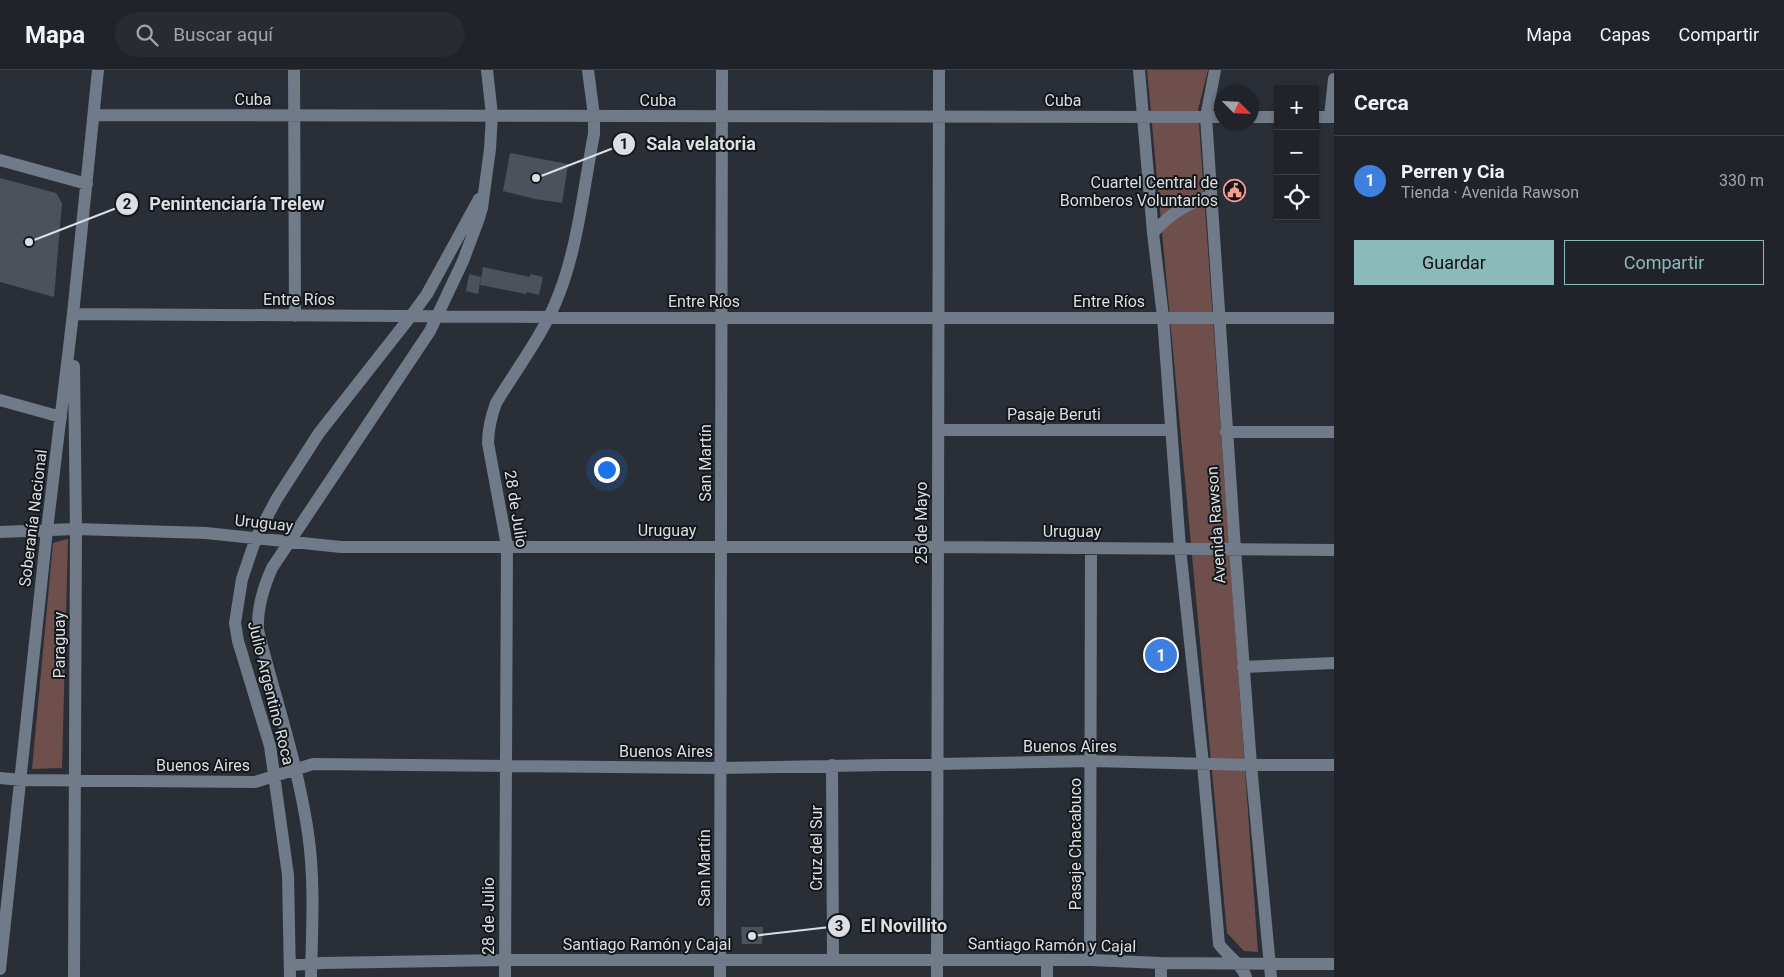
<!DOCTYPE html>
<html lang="es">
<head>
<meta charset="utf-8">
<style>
  :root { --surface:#202329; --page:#282b31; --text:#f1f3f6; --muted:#a2a4a8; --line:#3d4046; --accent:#8bbbb9 }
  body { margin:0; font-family:Roboto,sans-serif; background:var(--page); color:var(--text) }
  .controls { position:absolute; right:15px; top:15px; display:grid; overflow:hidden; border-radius:0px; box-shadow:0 1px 4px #0004 }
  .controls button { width:45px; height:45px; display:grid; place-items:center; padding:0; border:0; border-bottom:1px solid var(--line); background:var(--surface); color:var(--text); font:25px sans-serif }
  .compass { position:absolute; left:1214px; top:15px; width:45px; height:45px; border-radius:50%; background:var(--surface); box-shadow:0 1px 4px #0004; rotate:114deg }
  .you { position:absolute; left:606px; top:399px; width:18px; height:18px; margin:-12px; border:4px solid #fff; border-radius:50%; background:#1a73e8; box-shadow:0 0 0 8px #1a73e833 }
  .badge { display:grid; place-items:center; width:32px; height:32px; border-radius:50%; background:var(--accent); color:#fff; font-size:16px; font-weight:700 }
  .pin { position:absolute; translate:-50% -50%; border:2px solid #fff; box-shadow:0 1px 5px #0006 }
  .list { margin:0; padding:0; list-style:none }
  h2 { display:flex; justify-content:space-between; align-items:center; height:65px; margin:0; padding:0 20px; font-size:21px }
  h2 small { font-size:16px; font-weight:400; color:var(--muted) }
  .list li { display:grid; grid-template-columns:32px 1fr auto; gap:15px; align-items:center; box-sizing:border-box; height:90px; padding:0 20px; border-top:1px solid var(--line) }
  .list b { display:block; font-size:19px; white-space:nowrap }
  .list p { margin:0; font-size:16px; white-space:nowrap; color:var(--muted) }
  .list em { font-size:16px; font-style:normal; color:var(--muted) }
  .actions { display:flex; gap:10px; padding:15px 20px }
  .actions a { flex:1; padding:11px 0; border:1px solid var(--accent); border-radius:0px; text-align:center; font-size:18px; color:var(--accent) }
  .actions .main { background:var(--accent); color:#111 }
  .icon { flex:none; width:28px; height:28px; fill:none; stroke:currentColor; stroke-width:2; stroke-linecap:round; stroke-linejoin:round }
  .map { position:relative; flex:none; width:1334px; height:907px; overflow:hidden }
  header { display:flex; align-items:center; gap:30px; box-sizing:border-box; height:70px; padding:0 25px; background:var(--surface); border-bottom:1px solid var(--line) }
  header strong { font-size:24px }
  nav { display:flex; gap:28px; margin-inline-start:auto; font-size:18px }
  .search { width:350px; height:45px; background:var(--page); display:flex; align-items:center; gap:12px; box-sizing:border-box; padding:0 18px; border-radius:28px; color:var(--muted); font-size:19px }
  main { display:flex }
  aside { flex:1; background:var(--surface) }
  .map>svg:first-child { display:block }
</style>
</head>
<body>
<header>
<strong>Mapa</strong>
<div class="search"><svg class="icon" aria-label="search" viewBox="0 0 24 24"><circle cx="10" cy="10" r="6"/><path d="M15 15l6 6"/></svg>Buscar aquí</div>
<nav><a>Mapa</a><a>Capas</a><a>Compartir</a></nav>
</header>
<main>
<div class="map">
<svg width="1334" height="907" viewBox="0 0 1334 907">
  <rect width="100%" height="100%" fill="#2a2f37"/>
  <!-- green -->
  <path fill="#6e4f4b" d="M1147,0H1208L1198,40L1258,882L1244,881L1227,863Z
    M68,469L62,698L32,699L53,473Z"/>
  <!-- building -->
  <path fill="#4c525b" d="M510,83L568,94L562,133L535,129L503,121Z
    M0,108L56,123L62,133L54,227L0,212Z
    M483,197L530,207V204L543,207L539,225L527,222L526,224L480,215Z
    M469,204L481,207L478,224L466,221Z
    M741,857H763L762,874H742Z"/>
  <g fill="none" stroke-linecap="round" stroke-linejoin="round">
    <!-- minor -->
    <path stroke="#707a88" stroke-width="12" d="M294,0L295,246
      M1139,0L1153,163L1163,247L1180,478L1203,694L1219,874C1227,886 1241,893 1246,907
      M1215,0L1206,47L1235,479L1251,695L1271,907
      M94,45L1222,47
      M1252,47H1278
      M1315,47H1334
      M1330,47L1334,9
      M0,90L87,114
      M1153,163C1169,144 1188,133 1211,126
      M73,244L722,248H1334
      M74,296L76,459L74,907
      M0,330L61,347
      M938,360H1170
      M1226,362H1334
      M0,462L76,459L206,463L341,477H938L1334,480
      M1243,597L1334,593
      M832,695L833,890
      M0,708L21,710L255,712L313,694L720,698L1092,691L1251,695H1334
      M1047,890V907
      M1090,890L1091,478
      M290,895L323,893L504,890H1090L1161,893L1334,894
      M0,899L47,460L73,244L98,0
      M290,907L288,805L270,676L238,571L235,553L242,509L256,468L276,430L319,363L411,246L427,224L479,129
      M311,907C312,860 315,810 308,763C298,694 275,628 258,560C257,538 263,518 272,498L430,261L463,191L478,151L482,138L490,79L492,45L487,0
      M505,907L507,476L488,373C488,359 491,347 496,333C516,300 546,260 559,224C578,176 584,115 594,64V46L588,0
      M720,907L722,0
      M937,907L939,0
      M1161,907V893"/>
  </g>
  <!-- icons -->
  <defs>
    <symbol id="civic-ring" viewBox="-11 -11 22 22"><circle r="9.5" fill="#14171a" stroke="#f59c93" stroke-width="1.5"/><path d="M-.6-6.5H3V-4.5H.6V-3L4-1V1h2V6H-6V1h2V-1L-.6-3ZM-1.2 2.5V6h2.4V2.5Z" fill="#f59c93"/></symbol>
  </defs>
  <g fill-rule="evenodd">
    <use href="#civic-ring" x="1222" y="108" width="25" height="25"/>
  </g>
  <g text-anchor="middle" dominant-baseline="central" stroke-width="4" stroke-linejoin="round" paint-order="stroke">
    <!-- street labels -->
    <g font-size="16" fill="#dbdfe4" stroke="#14171a">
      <text x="253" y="29">Cuba</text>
      <text x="658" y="30">Cuba</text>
      <text x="1063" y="30">Cuba</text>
      <text x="299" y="229">Entre Ríos</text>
      <text x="704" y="231">Entre Ríos</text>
      <text x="1109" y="231">Entre Ríos</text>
      <text x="1054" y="344">Pasaje Beruti</text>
      <text transform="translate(705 393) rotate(-90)">San Martín</text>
      <text transform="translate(516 439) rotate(81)">28 de Julio</text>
      <text transform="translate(33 448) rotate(-83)">Soberanía Nacional</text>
      <text transform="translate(264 453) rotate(6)">Uruguay</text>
      <text transform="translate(921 453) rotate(-90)">25 de Mayo</text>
      <text transform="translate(1216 455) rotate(-94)">Avenida Rawson</text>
      <text x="667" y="460">Uruguay</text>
      <text x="1072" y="461">Uruguay</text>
      <text transform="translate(59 575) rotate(-90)">Paraguay</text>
      <text transform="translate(271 623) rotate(76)">Julio Argentino Roca</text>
      <text x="1070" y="676">Buenos Aires</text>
      <text x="666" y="681">Buenos Aires</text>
      <text x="203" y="695">Buenos Aires</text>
      <text transform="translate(1075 774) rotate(-90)">Pasaje Chacabuco</text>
      <text transform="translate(816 778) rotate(-90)">Cruz del Sur</text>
      <text transform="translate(704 798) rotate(-90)">San Martín</text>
      <text transform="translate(488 846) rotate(-90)">28 de Julio</text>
      <text x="647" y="874">Santiago Ramón y Cajal</text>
      <text transform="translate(1052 875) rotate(1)">Santiago Ramón y Cajal</text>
    </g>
    <!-- poi labels -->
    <g font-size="16" fill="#dbdfe4" stroke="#14171a" text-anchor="end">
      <text x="1218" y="112">Cuartel Central de<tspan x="1218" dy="18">Bomberos Voluntarios</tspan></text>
    </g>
  </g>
  <!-- callouts -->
  <path fill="none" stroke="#dbdfe4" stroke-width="2" d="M536 108L624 74M29 172L127 134M752 866L839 856"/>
  <g fill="#dbdfe4" stroke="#14171a" stroke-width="2">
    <circle cx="536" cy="108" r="5"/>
    <circle cx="29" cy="172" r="5"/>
    <circle cx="752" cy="866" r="5"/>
    <circle cx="624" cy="74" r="12"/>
    <circle cx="127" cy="134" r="12"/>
    <circle cx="839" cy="856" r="12"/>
  </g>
  <g font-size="15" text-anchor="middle" font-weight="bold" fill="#111">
    <text x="624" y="79">1</text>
    <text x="127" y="139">2</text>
    <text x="839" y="861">3</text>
  </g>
  <g font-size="18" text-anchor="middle" font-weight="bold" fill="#dbdfe4" stroke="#14171a" stroke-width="4" stroke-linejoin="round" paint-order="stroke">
    <text x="701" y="80">Sala velatoria</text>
    <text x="237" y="140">Penintenciaría Trelew</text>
    <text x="904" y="862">El Novillito</text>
  </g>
</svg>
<div class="controls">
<button>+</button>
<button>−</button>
<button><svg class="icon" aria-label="locate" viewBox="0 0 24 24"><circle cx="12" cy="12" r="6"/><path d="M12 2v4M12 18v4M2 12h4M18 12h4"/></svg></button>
</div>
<svg class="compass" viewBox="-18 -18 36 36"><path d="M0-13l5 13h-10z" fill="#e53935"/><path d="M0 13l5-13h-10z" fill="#a2a4a8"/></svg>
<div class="you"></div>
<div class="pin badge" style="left:1161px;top:585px;background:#3f7fe0">1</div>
</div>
<aside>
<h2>Cerca<small></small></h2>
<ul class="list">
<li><span class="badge" style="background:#3f7fe0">1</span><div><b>Perren y Cia</b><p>Tienda · Avenida Rawson</p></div><em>330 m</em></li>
</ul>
<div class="actions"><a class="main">Guardar</a><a>Compartir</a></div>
</aside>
</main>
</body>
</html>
